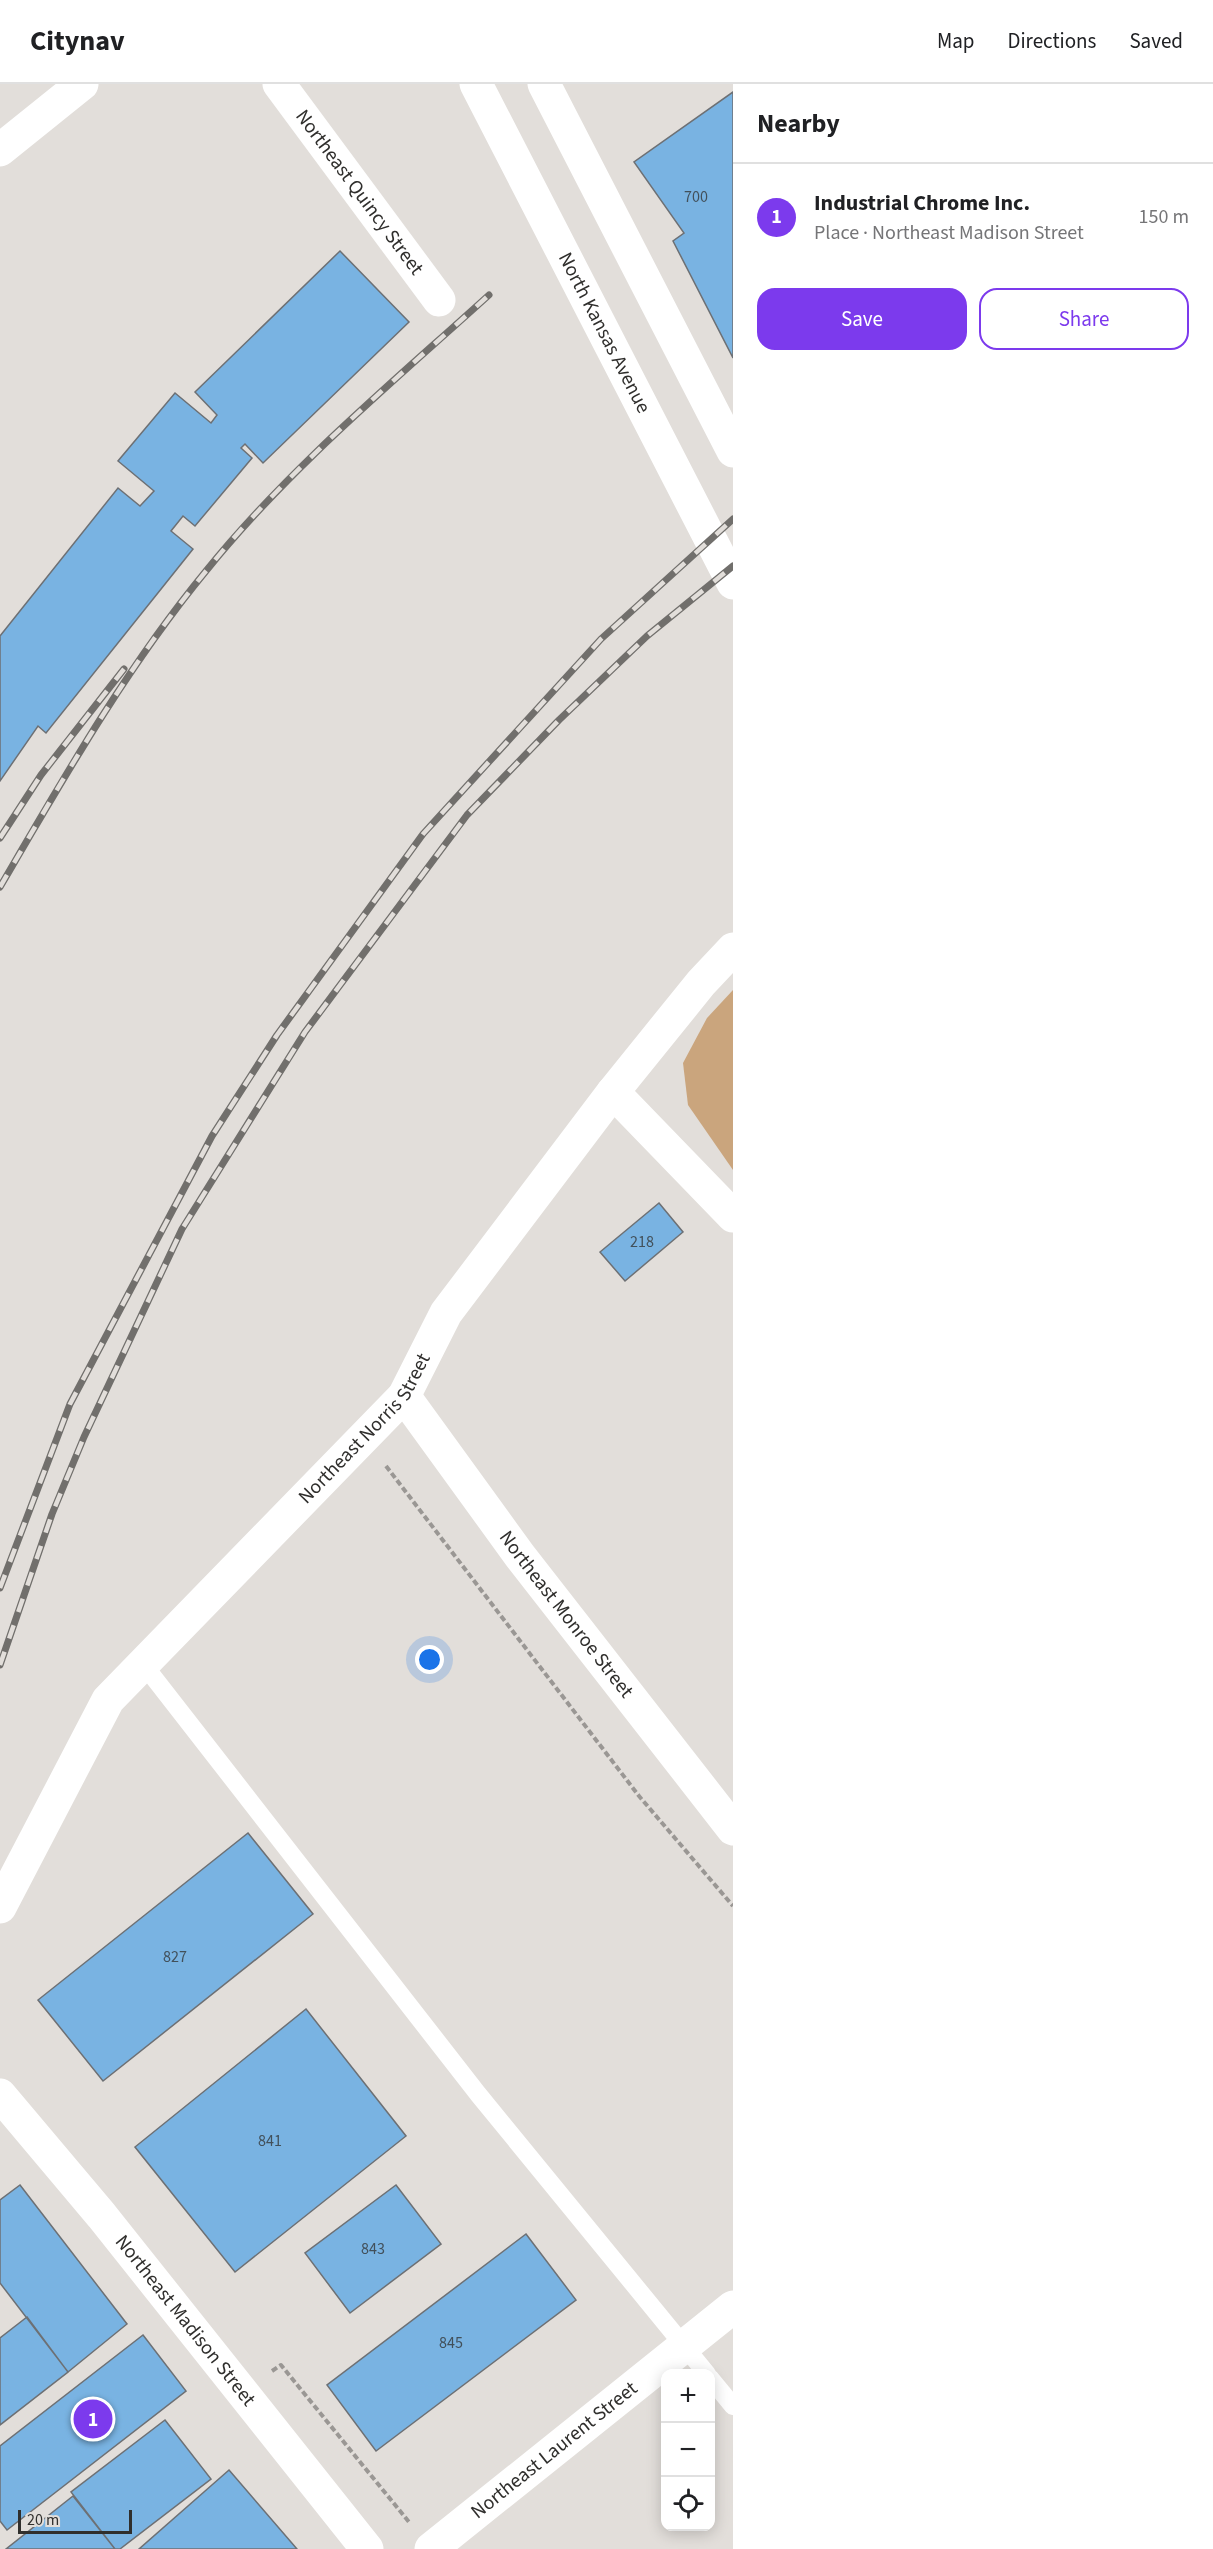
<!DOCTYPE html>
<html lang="en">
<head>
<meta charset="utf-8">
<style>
  :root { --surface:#fff; --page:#f2f2f2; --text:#202124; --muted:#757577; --line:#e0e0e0; --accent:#7c3aed }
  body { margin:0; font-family:"Source Sans 3",sans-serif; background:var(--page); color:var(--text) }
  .controls { position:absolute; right:18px; bottom:18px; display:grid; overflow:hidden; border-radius:12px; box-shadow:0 3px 15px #0003 }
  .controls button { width:54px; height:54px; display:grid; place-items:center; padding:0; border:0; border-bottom:2px solid var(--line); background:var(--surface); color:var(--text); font:30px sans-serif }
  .scale { position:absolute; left:18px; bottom:15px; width:114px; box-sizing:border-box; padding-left:6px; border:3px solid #302f2d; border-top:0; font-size:16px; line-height:21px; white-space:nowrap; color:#302f2d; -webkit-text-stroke:4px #e2deda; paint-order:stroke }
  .you { position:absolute; left:430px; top:1576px; width:21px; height:21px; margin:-15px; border:4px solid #fff; border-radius:50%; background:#1a73e8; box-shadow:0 0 0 9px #1a73e833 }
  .badge { display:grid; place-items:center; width:39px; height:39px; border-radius:50%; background:var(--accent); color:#fff; font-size:20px; font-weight:700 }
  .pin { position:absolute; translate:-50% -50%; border:3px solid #fff; box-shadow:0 2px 6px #0006 }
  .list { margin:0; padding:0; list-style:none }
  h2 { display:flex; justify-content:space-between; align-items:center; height:78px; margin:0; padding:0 24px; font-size:26px }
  h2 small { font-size:20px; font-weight:400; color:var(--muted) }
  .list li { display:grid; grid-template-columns:39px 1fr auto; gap:18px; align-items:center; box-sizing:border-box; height:108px; padding:0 24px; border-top:2px solid var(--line) }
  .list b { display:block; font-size:22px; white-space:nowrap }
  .list p { margin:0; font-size:20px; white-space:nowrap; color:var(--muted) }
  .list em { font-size:20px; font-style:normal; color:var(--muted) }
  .actions { display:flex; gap:12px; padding:18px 24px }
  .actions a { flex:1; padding:14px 0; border:2px solid var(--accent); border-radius:18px; text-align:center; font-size:21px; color:var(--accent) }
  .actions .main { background:var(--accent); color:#fff }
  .icon { flex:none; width:33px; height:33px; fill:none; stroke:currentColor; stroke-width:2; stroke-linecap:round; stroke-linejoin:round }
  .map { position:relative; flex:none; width:733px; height:2465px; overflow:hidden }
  header { display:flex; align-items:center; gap:36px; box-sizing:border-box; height:84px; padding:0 30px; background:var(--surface); border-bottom:2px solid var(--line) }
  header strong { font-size:28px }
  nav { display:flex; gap:33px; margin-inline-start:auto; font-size:21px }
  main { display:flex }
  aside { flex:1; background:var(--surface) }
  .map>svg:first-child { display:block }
</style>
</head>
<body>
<header>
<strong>Citynav</strong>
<nav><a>Map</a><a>Directions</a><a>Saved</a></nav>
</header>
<main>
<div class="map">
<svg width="733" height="2465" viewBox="0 0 733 2465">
  <rect width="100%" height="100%" fill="#e2deda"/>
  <!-- green -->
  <path fill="#caa57d" d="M733,906V1086L688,1021L683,979L707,934Z"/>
  <!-- building -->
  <path fill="#79b3e2" stroke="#6d7074" stroke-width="1.5" d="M733,8V274L673,157L684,149L634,78Z
    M340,167L409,238L263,379L245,360L241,364L252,374L195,442L183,432L171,447L193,465L46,649L38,642L0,697V552L118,404L140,422L154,407L118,377L175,309L211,339L217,331L195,308Z
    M659,1119L683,1148L625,1197L600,1168Z
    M248,1749L313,1830L103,1997L38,1916Z
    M306,1925L406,2052L235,2188L135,2063Z
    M20,2101L127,2240L68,2288L0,2199V2116Z
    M396,2101L441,2160L350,2229L305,2169Z
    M526,2150L576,2216L376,2367L327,2301Z
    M27,2233L68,2288L0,2341V2254Z
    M143,2251L186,2307L7,2446L0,2437V2362Z
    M165,2336L211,2395L120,2465H115L71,2408Z
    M229,2386L297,2465H139Z
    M73,2412L115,2465H6Z"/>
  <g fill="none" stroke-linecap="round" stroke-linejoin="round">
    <!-- path -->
    <path stroke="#9a9794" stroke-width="4" stroke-dasharray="6 3" stroke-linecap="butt" d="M386,1382L639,1712L733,1822
      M272,2287L281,2281L409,2438"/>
    <!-- service -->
    <path stroke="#fff" stroke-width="18" d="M144,1581L478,2010L707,2290
      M710,2294L733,2322"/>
    <!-- minor -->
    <g stroke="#fff" stroke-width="33">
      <path id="s1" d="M279,0L439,216"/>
      <path d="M0,66L82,0"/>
      <path d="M613,1008L733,1132"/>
      <path id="s2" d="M404,1312L520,1472L733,1745"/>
      <path id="s3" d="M0,1823L108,1616L404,1312L446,1229L613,1008L701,899L733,865"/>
      <path id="s4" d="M0,2011L102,2132L367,2465"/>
      <path id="s5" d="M431,2465L733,2223"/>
    </g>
    <!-- secondary -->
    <g stroke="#fff" stroke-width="33">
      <path id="s6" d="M476,0L733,499"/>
      <path d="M544,0L733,367"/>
    </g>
    <defs>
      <path id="rail" d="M0,754L41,691L124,585
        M0,803C63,695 126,584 206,487C289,384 392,299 489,211
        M0,1504L70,1320L212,1052L277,951L423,750L601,555L733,435
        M0,1581L52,1430L84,1353L182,1145L305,948L467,731L559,636L647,552L733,482"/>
    </defs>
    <!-- rail casing -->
    <use href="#rail" stroke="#716f6c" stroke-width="7"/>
    <!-- rail -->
    <use href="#rail" stroke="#e2deda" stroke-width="4.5" stroke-dasharray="14" stroke-linecap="butt"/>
  </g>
  <g text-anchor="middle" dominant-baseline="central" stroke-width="4.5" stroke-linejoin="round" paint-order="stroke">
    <!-- number labels -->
    <g font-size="16" fill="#42505a">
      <text x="696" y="113">700</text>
      <text x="642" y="1158">218</text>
      <text x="175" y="1873">827</text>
      <text x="270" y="2057">841</text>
      <text x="373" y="2165">843</text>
      <text x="451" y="2259">845</text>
    </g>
    <!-- street labels -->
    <g font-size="20" fill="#302f2d" stroke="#e2deda">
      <text stroke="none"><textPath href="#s1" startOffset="135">Northeast Quincy Street</textPath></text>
      <text stroke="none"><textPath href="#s6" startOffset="280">North Kansas Avenue</textPath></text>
      <text stroke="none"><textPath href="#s3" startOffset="608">Northeast Norris Street</textPath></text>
      <text stroke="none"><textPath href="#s2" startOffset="272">Northeast Monroe Street</textPath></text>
      <text stroke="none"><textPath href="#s4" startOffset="292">Northeast Madison Street</textPath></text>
      <text stroke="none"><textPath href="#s5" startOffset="158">Northeast Laurent Street</textPath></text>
    </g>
  </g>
</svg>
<div class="controls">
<button>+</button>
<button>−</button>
<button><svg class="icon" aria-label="locate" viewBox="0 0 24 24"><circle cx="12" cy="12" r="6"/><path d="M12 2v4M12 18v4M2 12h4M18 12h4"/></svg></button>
</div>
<div class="scale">20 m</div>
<div class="you"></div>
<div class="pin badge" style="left:93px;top:2335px">1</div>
</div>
<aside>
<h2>Nearby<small></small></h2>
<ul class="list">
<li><span class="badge">1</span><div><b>Industrial Chrome Inc.</b><p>Place · Northeast Madison Street</p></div><em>150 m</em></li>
</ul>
<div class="actions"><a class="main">Save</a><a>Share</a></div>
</aside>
</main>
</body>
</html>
